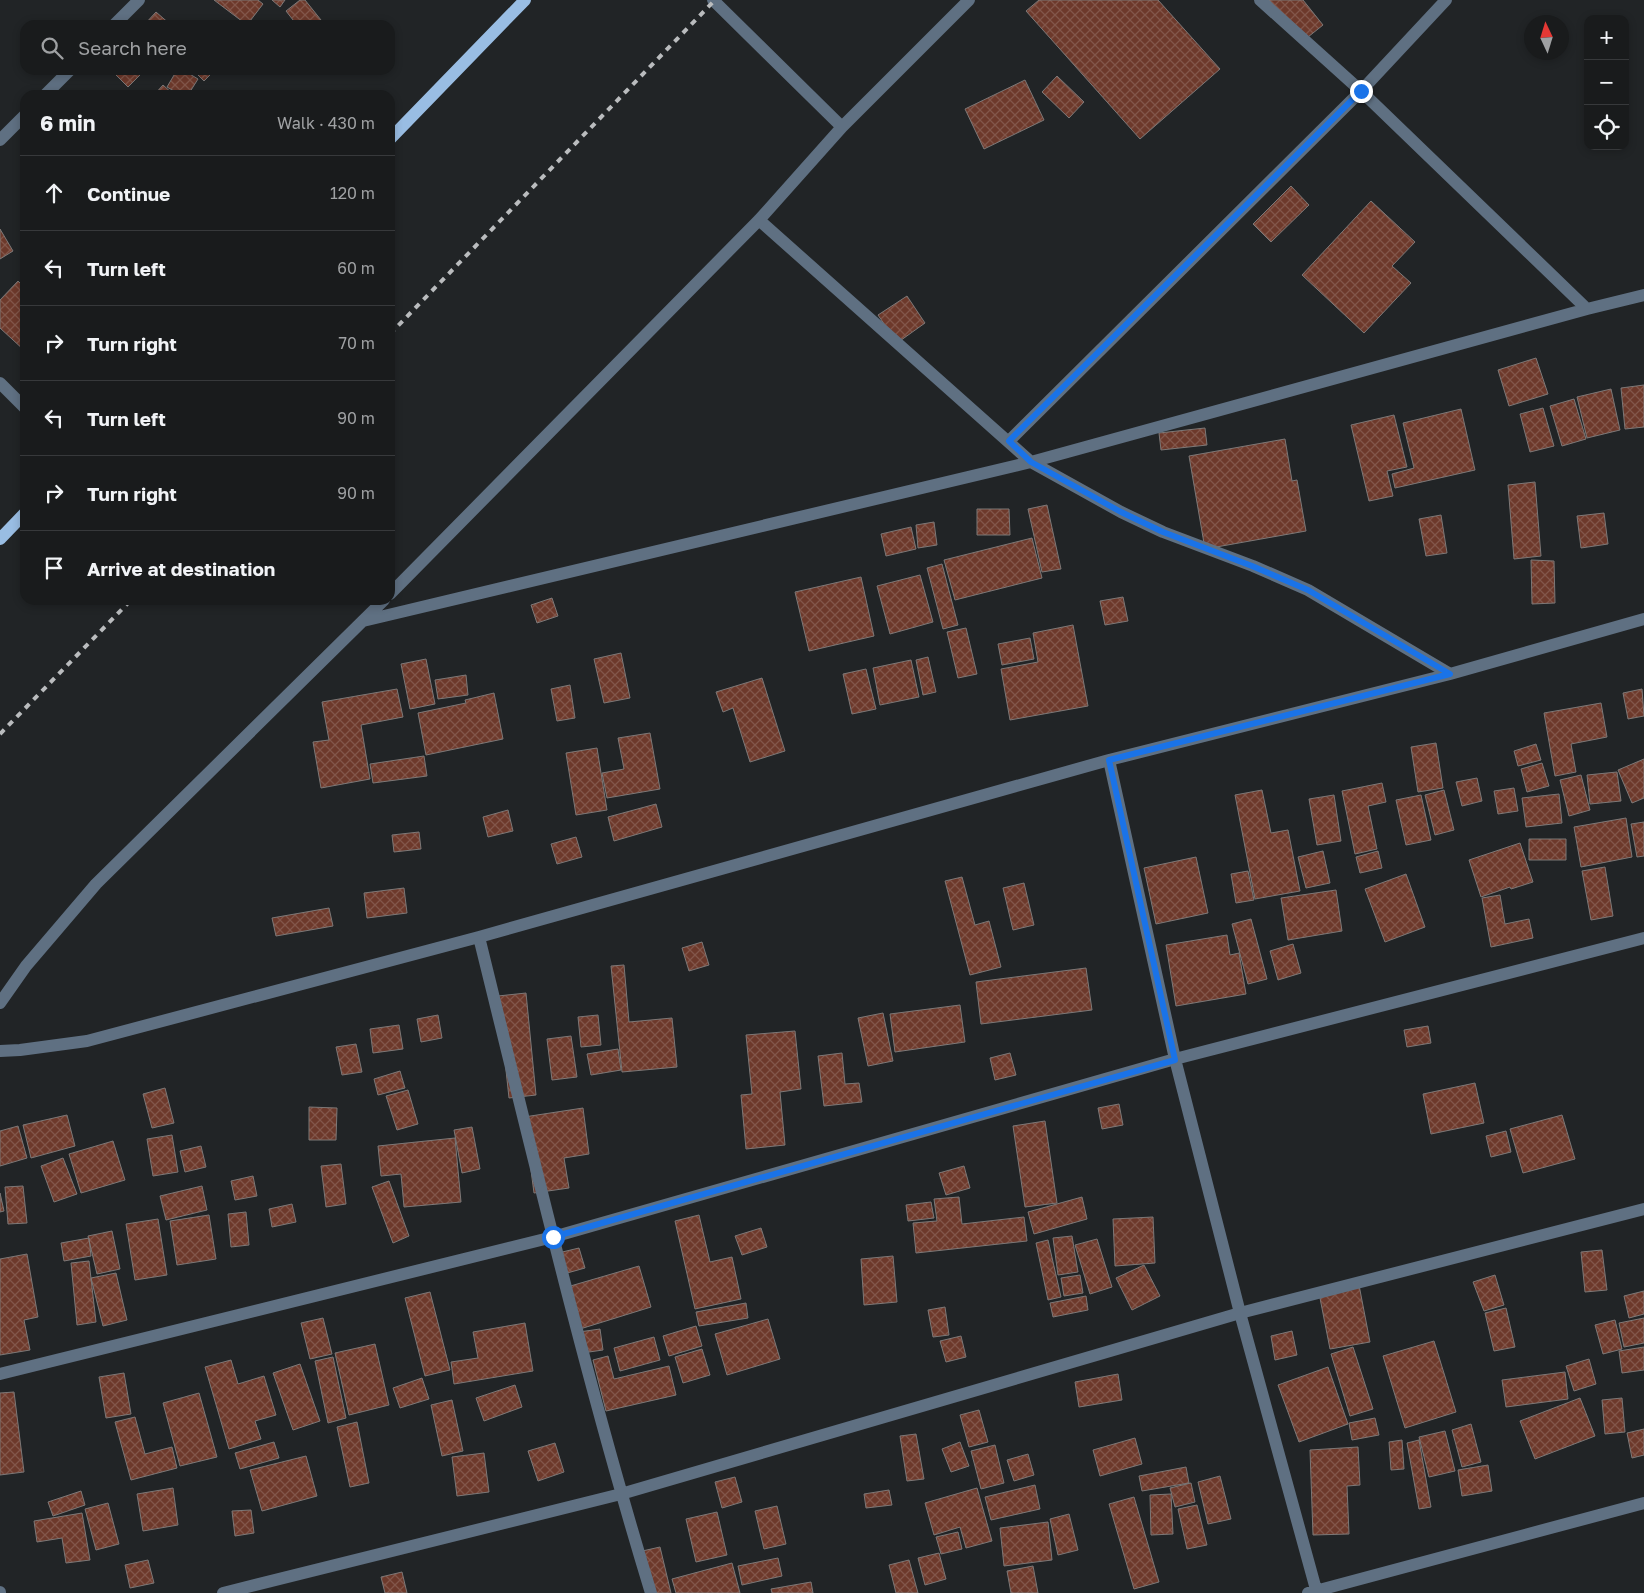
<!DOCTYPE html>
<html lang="en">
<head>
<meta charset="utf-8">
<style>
  :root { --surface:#191b1c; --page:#222425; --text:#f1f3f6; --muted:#9fa1a3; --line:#37393b }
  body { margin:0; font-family:"Golos Text",sans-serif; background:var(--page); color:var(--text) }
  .controls { position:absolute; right:15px; top:15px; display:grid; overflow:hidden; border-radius:10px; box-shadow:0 2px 8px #0003 }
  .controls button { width:45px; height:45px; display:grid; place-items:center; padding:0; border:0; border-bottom:1px solid var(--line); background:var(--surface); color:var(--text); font:25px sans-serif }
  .compass { position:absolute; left:1524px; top:15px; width:45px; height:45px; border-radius:50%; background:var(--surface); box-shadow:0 2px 8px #0003; rotate:356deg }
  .stop { position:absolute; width:15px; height:15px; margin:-11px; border:4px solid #1a73e8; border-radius:50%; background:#fff }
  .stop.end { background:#1a73e8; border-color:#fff; box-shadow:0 1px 5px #0008 }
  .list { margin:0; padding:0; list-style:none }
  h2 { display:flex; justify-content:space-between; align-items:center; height:65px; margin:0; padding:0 20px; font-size:21px }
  h2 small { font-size:16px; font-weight:400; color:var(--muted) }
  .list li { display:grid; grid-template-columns:32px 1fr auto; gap:15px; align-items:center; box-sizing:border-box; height:75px; padding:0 20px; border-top:1px solid var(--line) }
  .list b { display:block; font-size:19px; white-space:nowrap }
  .list em { font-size:16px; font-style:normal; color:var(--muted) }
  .icon { flex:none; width:28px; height:28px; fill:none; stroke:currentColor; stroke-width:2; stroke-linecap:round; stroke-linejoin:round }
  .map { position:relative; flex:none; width:1644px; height:1593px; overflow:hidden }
  .search { position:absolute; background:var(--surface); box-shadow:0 2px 8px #0003; left:20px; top:20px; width:375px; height:55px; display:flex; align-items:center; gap:12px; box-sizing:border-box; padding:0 18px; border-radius:15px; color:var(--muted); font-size:19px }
  .panel { position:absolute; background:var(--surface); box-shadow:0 2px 8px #0003; left:20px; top:90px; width:375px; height:515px; border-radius:15px }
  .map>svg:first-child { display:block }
</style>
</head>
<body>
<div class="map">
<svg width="1644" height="1593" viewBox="0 0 1644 1593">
  <defs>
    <pattern id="building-cross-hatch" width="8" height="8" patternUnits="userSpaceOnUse" patternTransform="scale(1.25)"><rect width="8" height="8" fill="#6d392b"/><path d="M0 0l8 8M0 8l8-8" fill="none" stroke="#82564a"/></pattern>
  </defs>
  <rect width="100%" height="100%" fill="#212426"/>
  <!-- building -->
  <path fill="url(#building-cross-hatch)" stroke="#7d7877" d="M214,0H258L263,4L247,25Z
    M272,0H285L280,7Z
    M300,0H305L325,25H297L286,11Z
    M1039,0H1158L1220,69L1140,139L1026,11Z
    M1269,0H1303L1323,25L1303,41Z
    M156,12L171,25H144Z
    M111,70H145L128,87Z
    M177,70H183L198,79L188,95H181L167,87Z
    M193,70H215L204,81Z
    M1057,76L1084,102L1069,118L1042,92Z
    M1025,80L1044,120L984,149L965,109Z
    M163,85L174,95H154Z
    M1291,186L1309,205L1271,242L1253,224Z
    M1371,201L1415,242L1392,266L1411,283L1364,333L1302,275Z
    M0,229L13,251L0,259Z
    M18,281L25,288V351L0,328V300Z
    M907,296L925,323L897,343L878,315Z
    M1536,358L1548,394L1509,406L1498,370Z
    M1644,385V427L1625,429L1621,388Z
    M1611,389L1620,430L1587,438L1577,397Z
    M1574,399L1586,439L1562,446L1550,406Z
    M1543,408L1554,446L1530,452L1520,414Z
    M1461,409L1475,470L1395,488L1392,474L1414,468L1403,423Z
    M1394,415L1407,467L1387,471L1393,496L1369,501L1351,425Z
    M1205,428L1207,445L1161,450L1159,433Z
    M1285,439L1292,481L1297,480L1306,531L1205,549L1189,456Z
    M1535,482L1541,556L1514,559L1508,485Z
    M1047,505L1061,569L1042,572L1028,509Z
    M977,509H1009L1010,535H977Z
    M1604,513L1608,544L1581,548L1577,516Z
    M1441,515L1447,553L1426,556L1419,519Z
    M934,522L937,545L918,548L916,525Z
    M911,527L916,549L886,556L881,534Z
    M1032,538L1042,578L955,600L944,560Z
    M1531,560L1554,561L1555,603L1532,604Z
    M942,564L958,625L943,629L927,568Z
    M920,575L933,622L890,634L877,586Z
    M861,577L874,636L809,651L795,592Z
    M1123,597L1128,621L1105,625L1100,601Z
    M552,598L558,616L537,623L531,605Z
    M1073,625L1088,706L1010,720L1001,669L1038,662L1033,633Z
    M966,628L977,674L958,678L947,632Z
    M1030,638L1034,659L1002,665L998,644Z
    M621,653L630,698L604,703L594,659Z
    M928,657L936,692L923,695L916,660Z
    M426,659L435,704L410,709L401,664Z
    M911,660L919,697L880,705L873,668Z
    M866,669L876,709L852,714L843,674Z
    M466,675L468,695L438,699L435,680Z
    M762,678L785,751L750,762L733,708L723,712L716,692Z
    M570,685L575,718L557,721L551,689Z
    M397,689L403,717L361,725L370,779L321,788L313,742L329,740L322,702Z
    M1642,689L1644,716L1628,719L1623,693Z
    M494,693L503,739L426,755L418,713L466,703L465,700Z
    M1601,703L1607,737L1571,744L1576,772L1555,776L1544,713Z
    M650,733L660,789L607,798L602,773L624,769L618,738Z
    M1436,743L1443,788L1418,792L1411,747Z
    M1536,744L1541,760L1518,766L1514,751Z
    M597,748L607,810L576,815L566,753Z
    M424,756L427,776L373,783L370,764Z
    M1644,759V798L1632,803L1618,770Z
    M1542,763L1549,786L1527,792L1521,769Z
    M1617,772L1621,801L1590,804L1587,775Z
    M1581,775L1590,810L1569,816L1560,780Z
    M1477,778L1482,801L1462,806L1456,782Z
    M1382,783L1386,802L1368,806L1377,849L1355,854L1342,791Z
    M1514,788L1518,811L1498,814L1494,791Z
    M1262,790L1271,833L1288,830L1300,891L1255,899L1235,795Z
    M1444,790L1454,830L1435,835L1425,795Z
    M1559,794L1562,823L1526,827L1522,798Z
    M1334,795L1341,841L1317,845L1309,799Z
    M1421,795L1431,840L1406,845L1396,800Z
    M656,804L662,827L614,841L608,817Z
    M508,810L513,831L488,837L483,817Z
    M1626,818L1632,857L1581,867L1574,827Z
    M1644,822V856L1637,857L1631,824Z
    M419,832L421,849L394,852L392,835Z
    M576,837L582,857L557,864L551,844Z
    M1529,839H1566V860H1529Z
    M1520,843L1533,882L1511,889L1510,887L1481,897L1469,860Z
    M1323,851L1330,883L1306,888L1298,857Z
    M1378,851L1382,868L1360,873L1356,857Z
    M1196,857L1208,913L1156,924L1144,868Z
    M1605,867L1613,916L1591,920L1582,871Z
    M1248,871L1254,900L1236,903L1231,874Z
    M1406,874L1425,927L1385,942L1365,889Z
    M962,877L975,925L989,921L1001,967L970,975L945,881Z
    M1024,883L1034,925L1013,930L1003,888Z
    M404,888L407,913L367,918L364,893Z
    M1336,890L1342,931L1288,940L1281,898Z
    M1500,895L1505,924L1529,919L1533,938L1491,947L1482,898Z
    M329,908L333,926L276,936L272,918Z
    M1251,919L1267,979L1248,984L1232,924Z
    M1227,935L1230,955L1239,953L1246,994L1176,1006L1166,945Z
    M702,942L709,965L689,971L682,948Z
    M1293,944L1301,973L1278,980L1270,951Z
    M624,965L629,1022L672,1018L677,1067L622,1072L611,966Z
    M1086,968L1092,1010L981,1024L976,982Z
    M526,993L536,1095L509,1098L498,996Z
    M960,1005L965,1042L895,1052L890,1014Z
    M883,1013L893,1061L868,1066L858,1018Z
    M438,1015L442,1038L421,1042L417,1019Z
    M598,1015L601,1045L581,1047L578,1017Z
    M399,1025L403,1049L373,1053L370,1029Z
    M1428,1026L1431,1043L1407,1047L1404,1030Z
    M795,1031L801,1089L780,1092L785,1145L746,1149L741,1095L752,1094L746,1035Z
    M571,1036L577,1077L552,1080L547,1039Z
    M356,1044L362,1072L342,1075L336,1047Z
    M618,1049L621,1070L591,1075L587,1054Z
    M842,1053L845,1084L859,1083L862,1102L824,1106L818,1056Z
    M1010,1053L1016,1075L995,1080L990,1058Z
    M400,1071L405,1088L378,1095L374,1079Z
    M1475,1083L1484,1123L1431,1134L1423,1094Z
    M165,1088L174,1123L152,1128L143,1094Z
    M408,1090L418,1124L397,1130L386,1096Z
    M1119,1104L1123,1125L1102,1129L1098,1108Z
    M309,1107L337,1108L336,1140H309Z
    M583,1108L589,1154L564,1158L569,1188L534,1193L524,1117Z
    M67,1115L75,1146L31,1158L23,1125Z
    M1562,1115L1575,1159L1523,1173L1510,1129Z
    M1045,1121L1057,1203L1025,1207L1013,1126Z
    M18,1126L27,1158L0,1166V1131Z
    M472,1127L480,1169L462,1173L454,1130Z
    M1506,1131L1511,1152L1491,1157L1486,1136Z
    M172,1135L178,1172L153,1176L147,1139Z
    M455,1138L461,1202L404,1207L401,1174L381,1176L378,1146Z
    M113,1141L125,1180L81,1193L69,1154Z
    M201,1146L206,1167L185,1172L180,1151Z
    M63,1158L77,1194L54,1202L41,1166Z
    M341,1164L346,1204L326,1207L321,1166Z
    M964,1166L970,1188L946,1195L939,1173Z
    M253,1176L257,1196L235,1200L231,1181Z
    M389,1181L409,1236L393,1243L372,1187Z
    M23,1186L27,1223L8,1224L5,1187Z
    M202,1186L207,1210L166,1220L160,1196Z
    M0,1193L4,1211L0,1212Z
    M959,1197L962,1224L1024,1217L1027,1241L916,1253L913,1223L937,1221L934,1199Z
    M1082,1197L1087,1219L1034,1234L1028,1212Z
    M931,1202L934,1218L908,1221L906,1205Z
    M292,1204L296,1222L272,1227L269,1209Z
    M246,1212L249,1245L231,1247L228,1214Z
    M209,1215L216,1259L177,1265L170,1221Z
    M699,1215L710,1262L732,1257L741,1299L695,1309L675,1221Z
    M1153,1217L1155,1263L1115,1266L1113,1219Z
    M158,1219L167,1275L135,1280L126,1224Z
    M761,1228L767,1247L742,1255L735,1236Z
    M112,1231L120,1269L97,1274L88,1236Z
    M1072,1236L1078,1272L1058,1275L1053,1238Z
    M89,1238L91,1256L64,1261L61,1243Z
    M1097,1239L1112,1287L1090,1294L1075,1245Z
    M1048,1240L1061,1297L1048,1300L1036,1243Z
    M579,1248L585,1268L560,1275L554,1254Z
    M1602,1250L1607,1290L1585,1292L1581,1252Z
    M27,1254L38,1317L24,1320L30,1350L0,1355V1259Z
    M893,1256L897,1302L864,1305L861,1259Z
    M89,1261L96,1322L77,1325L71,1263Z
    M1144,1265L1160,1296L1132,1310L1116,1278Z
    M639,1266L651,1307L580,1329L567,1287Z
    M116,1273L127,1320L103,1326L91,1278Z
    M1080,1275L1083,1293L1064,1296L1061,1278Z
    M1495,1275L1504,1305L1484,1311L1473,1282Z
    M1359,1285L1370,1342L1330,1349L1319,1293Z
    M1644,1291V1314L1629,1318L1624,1296Z
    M430,1292L450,1370L425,1376L405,1298Z
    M1086,1296L1088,1310L1053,1317L1050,1303Z
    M746,1303L748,1318L699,1326L696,1312Z
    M945,1307L949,1335L933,1337L928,1310Z
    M1506,1308L1515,1347L1494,1351L1485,1313Z
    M323,1318L332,1354L310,1359L301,1323Z
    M1644,1318V1343L1624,1347L1619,1323Z
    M768,1319L780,1359L727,1375L715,1334Z
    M1615,1320L1622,1349L1603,1354L1595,1325Z
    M525,1323L533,1371L454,1384L451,1362L478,1358L473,1332Z
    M696,1326L702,1346L669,1356L663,1336Z
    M600,1329L603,1350L582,1353L579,1332Z
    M1292,1331L1297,1355L1275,1360L1271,1336Z
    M961,1336L966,1357L946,1362L940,1341Z
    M654,1337L660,1360L620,1371L614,1348Z
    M1434,1341L1456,1412L1405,1428L1383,1356Z
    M375,1344L389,1405L349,1415L335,1353Z
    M1353,1347L1373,1409L1350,1416L1331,1354Z
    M1644,1347V1370L1622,1373L1619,1351Z
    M702,1349L710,1375L683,1383L675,1357Z
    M608,1356L614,1379L669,1366L676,1395L606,1411L593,1360Z
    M333,1357L346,1418L328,1423L315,1361Z
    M1589,1359L1596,1384L1574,1391L1566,1366Z
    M231,1360L238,1384L264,1376L276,1415L255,1421L261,1439L229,1449L205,1367Z
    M300,1364L320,1421L293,1430L273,1373Z
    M1328,1367L1348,1424L1299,1442L1278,1385Z
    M1565,1372L1568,1399L1506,1407L1502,1380Z
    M124,1373L131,1414L106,1418L99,1377Z
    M1118,1374L1122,1400L1079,1407L1075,1382Z
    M422,1378L429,1399L400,1408L393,1388Z
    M515,1385L522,1407L484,1421L476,1398Z
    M14,1392L24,1472L0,1475V1393Z
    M199,1393L217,1457L180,1466L163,1403Z
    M1580,1398L1595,1436L1535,1459L1520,1421Z
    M1622,1398L1625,1432L1605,1434L1602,1400Z
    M452,1400L463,1451L442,1456L431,1405Z
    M979,1410L988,1442L969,1447L960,1415Z
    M135,1417L145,1454L172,1447L177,1468L131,1480L115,1422Z
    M1375,1418L1379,1435L1352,1440L1349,1423Z
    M357,1422L369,1483L350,1487L337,1427Z
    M1471,1424L1481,1462L1462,1467L1452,1430Z
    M1644,1429V1455L1632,1458L1627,1433Z
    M1445,1431L1455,1471L1429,1477L1419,1437Z
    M916,1434L924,1479L907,1481L900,1436Z
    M1135,1438L1142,1464L1100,1476L1093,1450Z
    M1402,1440L1404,1469L1391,1470L1389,1442Z
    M1419,1440L1431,1507L1419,1509L1407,1443Z
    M274,1442L279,1458L240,1469L235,1453Z
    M960,1442L969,1466L951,1472L942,1449Z
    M555,1443L564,1472L538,1481L528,1451Z
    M995,1445L1004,1483L981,1489L971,1451Z
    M1358,1447L1360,1485L1347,1486L1349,1534L1313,1535L1310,1450Z
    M484,1453L489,1492L457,1496L452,1457Z
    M1028,1454L1034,1475L1014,1481L1007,1460Z
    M306,1456L317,1496L262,1511L250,1470Z
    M1488,1465L1492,1491L1462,1496L1458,1470Z
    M1186,1467L1189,1483L1142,1491L1139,1476Z
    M1220,1476L1231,1519L1208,1524L1198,1482Z
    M735,1477L742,1502L722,1508L715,1482Z
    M1191,1483L1195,1502L1175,1507L1170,1488Z
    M1035,1485L1040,1509L991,1520L985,1497Z
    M173,1488L178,1525L143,1531L137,1494Z
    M977,1488L992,1541L966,1548L960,1527L934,1535L925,1503Z
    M889,1490L892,1505L866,1508L864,1494Z
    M81,1491L85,1505L53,1516L48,1502Z
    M1171,1494L1173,1534L1151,1535L1150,1495Z
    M1134,1497L1159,1582L1134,1589L1109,1504Z
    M108,1503L119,1544L96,1550L85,1509Z
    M1197,1505L1207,1545L1187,1549L1178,1509Z
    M777,1506L786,1544L764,1549L755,1511Z
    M251,1510L254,1533L235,1536L232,1511Z
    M717,1512L727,1555L696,1562L686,1519Z
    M82,1513L90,1560L66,1563L62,1538L37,1542L34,1521Z
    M1069,1514L1078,1550L1058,1555L1050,1519Z
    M1048,1522L1052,1560L1004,1566L1000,1528Z
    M958,1532L962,1549L941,1554L936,1537Z
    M660,1547L671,1593H648L638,1552Z
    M939,1553L946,1579L925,1585L918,1558Z
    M778,1558L782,1576L742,1585L738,1566Z
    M148,1560L154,1583L130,1588L125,1565Z
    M909,1560L918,1593H896L889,1565Z
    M732,1563L740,1593H676L672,1579Z
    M1033,1566L1038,1593H1011L1007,1571Z
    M402,1572L407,1593H385L381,1577Z
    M811,1582L813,1593H772L771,1589Z"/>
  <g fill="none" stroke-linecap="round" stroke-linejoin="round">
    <!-- minor -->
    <path stroke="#5f7082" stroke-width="12" d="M713,0L842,127
      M1260,0L1361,91L1587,309
      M114,25L139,0
      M45,95L70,70
      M0,140L25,115
      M759,220L1031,462L1121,512L1163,532L1253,566L1308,590L1450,674
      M0,383L25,408
      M1009,441L1361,91L1446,0
      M390,594L759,220L842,127L969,0
      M363,621L1031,462L1587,309L1644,295
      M1109,760L1175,1059L1240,1313L1317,1593
      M479,937C533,1156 585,1377 651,1593
      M0,1003L26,966L96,884L384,600
      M0,1051L20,1050L87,1041L479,937L1109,760L1450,674L1644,619
      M0,1374L553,1237L1175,1059L1644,938
      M0,1592V1593
      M223,1593L621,1494L1240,1313L1644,1209
      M1308,1593L1644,1503"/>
    <!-- major -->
    <path stroke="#99bde3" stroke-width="12" d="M390,139L525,0
      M0,539L25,513"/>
    <!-- rail -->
    <path stroke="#babcbe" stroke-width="4" stroke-dasharray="6 6" stroke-linecap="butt" d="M390,334L715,0
      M0,734L131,600"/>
  </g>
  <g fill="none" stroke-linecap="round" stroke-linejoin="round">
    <!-- route -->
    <path stroke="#1a73e8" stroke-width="6" d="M553,1237L1175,1060L1109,760L1450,674L1308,590L1252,566L1163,532L1121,512L1031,462L1009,441L1361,91"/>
  </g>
</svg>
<div class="controls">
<button>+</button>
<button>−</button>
<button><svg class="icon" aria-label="locate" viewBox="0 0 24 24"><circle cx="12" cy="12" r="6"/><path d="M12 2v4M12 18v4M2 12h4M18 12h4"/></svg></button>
</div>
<svg class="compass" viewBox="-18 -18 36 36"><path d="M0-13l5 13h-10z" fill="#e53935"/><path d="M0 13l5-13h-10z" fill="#9fa1a3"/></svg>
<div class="stop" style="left:553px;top:1237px"></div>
<div class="stop end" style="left:1361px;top:91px"></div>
<div class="search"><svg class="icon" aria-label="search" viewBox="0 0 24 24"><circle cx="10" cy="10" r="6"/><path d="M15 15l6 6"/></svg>Search here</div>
<section class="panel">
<h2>6 min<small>Walk · 430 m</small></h2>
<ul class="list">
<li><svg class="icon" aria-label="ahead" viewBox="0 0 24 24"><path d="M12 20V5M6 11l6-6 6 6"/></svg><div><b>Continue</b></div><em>120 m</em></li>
<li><svg class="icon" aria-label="left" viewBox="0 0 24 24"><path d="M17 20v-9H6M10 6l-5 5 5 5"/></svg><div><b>Turn left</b></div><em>60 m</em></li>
<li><svg class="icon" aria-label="right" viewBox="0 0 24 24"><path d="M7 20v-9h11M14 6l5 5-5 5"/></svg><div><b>Turn right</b></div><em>70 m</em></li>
<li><svg class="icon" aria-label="left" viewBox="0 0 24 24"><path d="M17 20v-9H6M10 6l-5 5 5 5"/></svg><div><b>Turn left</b></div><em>90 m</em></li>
<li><svg class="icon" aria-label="right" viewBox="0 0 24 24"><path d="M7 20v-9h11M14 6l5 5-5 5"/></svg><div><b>Turn right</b></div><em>90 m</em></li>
<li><svg class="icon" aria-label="arrive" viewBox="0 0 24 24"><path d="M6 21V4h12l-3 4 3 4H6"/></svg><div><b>Arrive at destination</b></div></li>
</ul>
</section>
</div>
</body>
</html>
